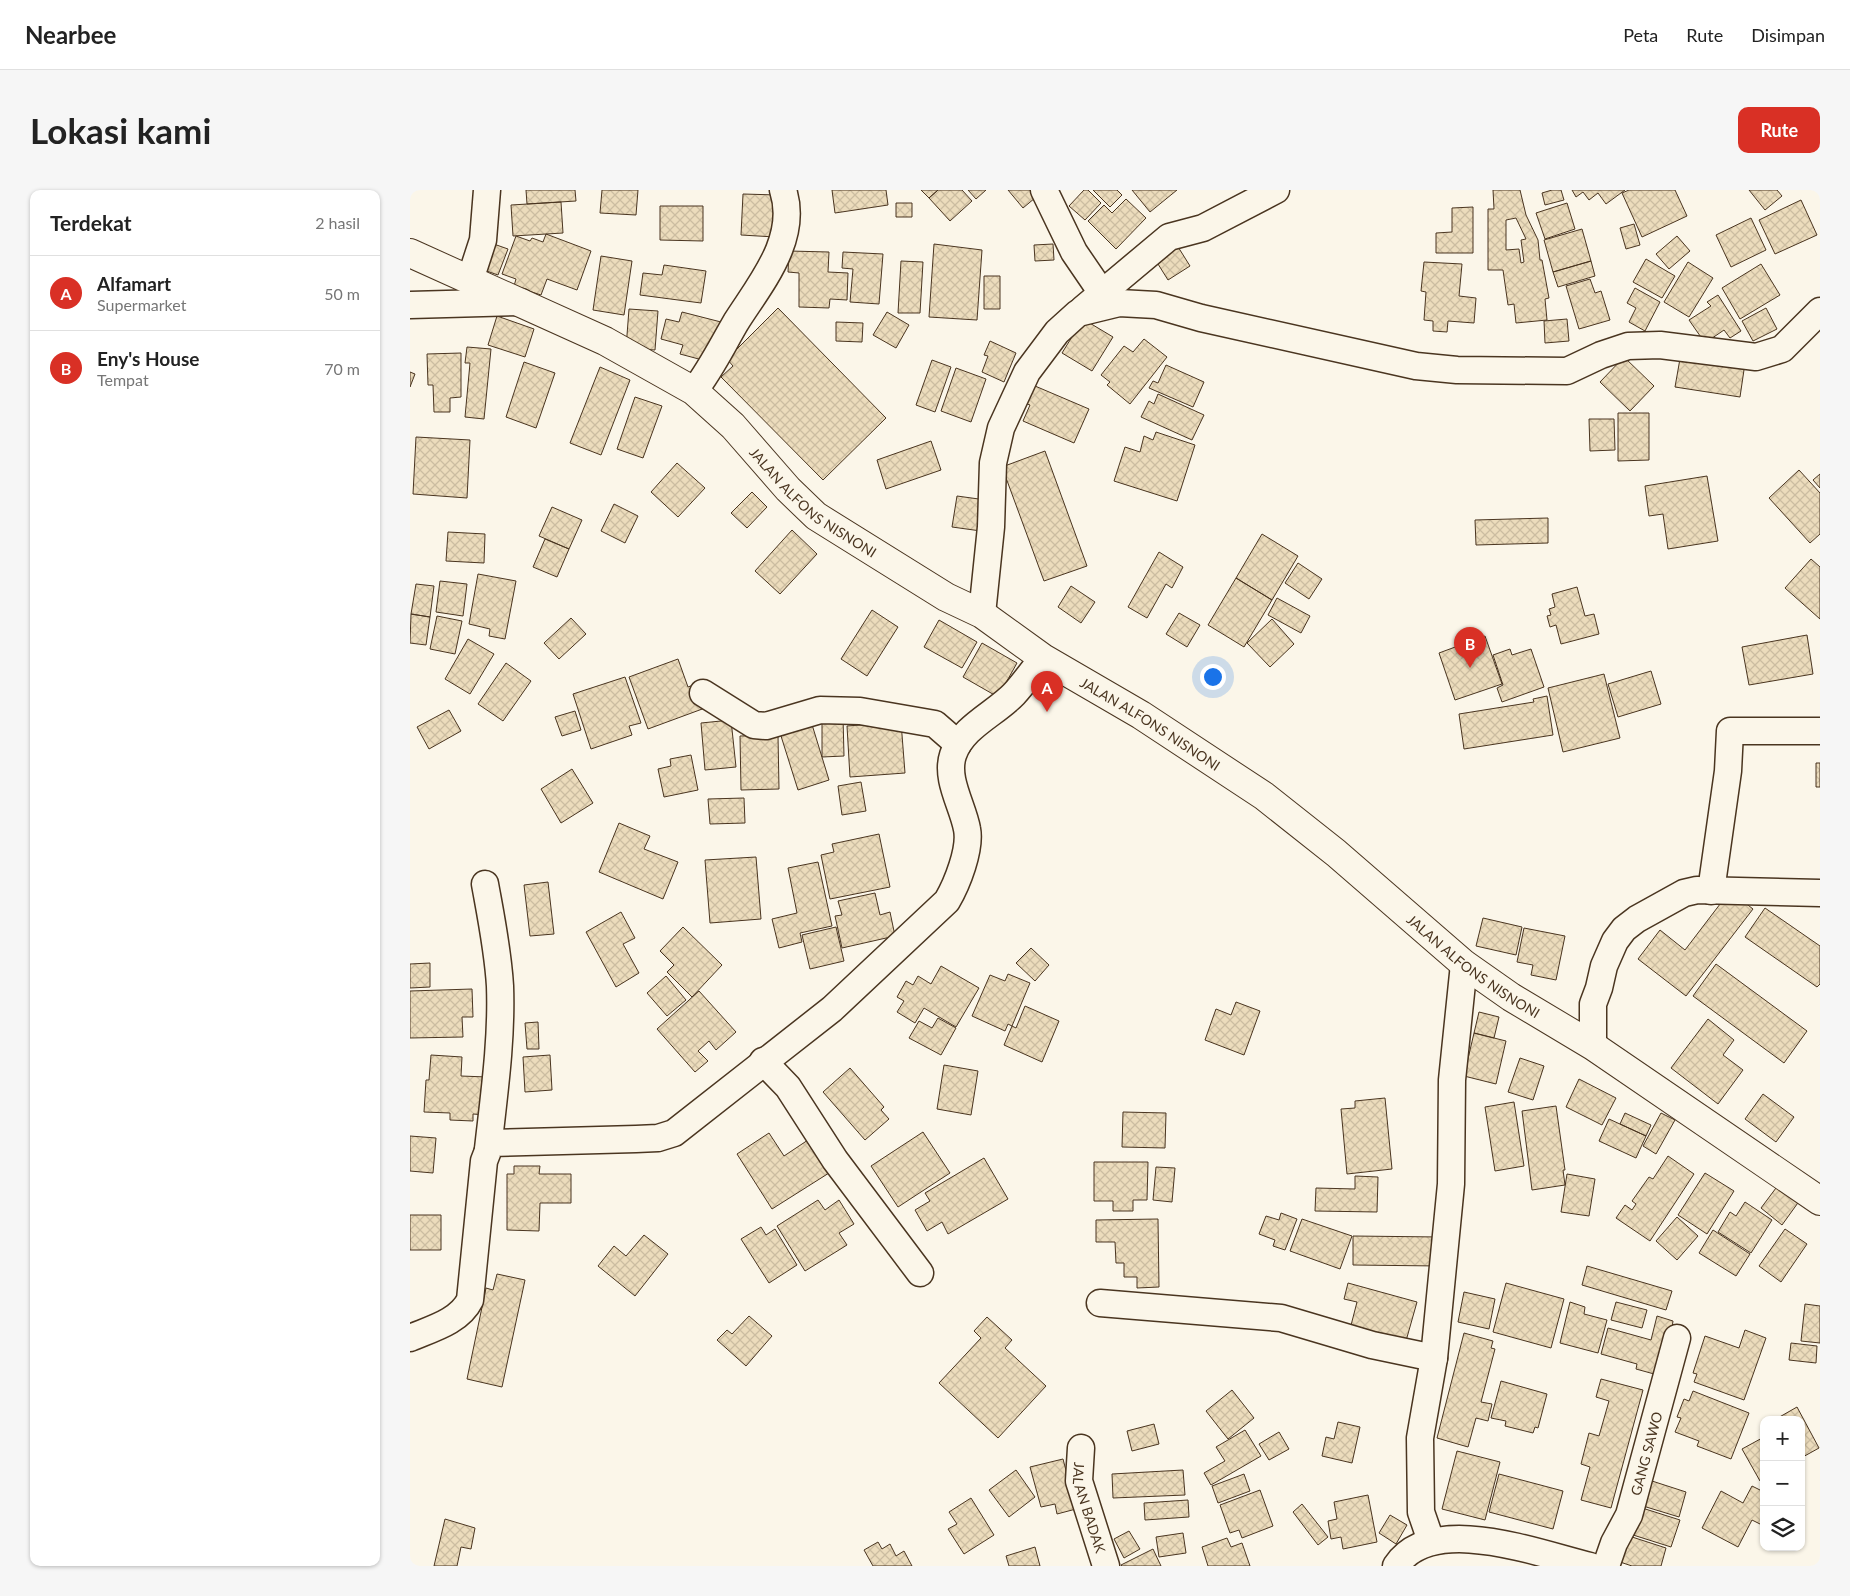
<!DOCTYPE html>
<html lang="id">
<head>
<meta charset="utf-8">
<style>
  :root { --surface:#fff; --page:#f6f6f6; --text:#222; --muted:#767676; --line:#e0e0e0; --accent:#d93025 }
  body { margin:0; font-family:Lato,sans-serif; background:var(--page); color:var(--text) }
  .controls { position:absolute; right:15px; bottom:15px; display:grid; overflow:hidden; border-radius:10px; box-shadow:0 1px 4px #0004 }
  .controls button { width:45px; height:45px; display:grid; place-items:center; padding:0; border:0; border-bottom:1px solid var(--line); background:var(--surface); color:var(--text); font:25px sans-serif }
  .you { position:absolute; left:802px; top:486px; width:18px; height:18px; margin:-12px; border:4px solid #fff; border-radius:50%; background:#1a73e8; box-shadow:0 0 0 8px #1a73e833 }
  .badge { display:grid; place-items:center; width:32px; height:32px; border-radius:50%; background:var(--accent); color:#fff; font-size:16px; font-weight:700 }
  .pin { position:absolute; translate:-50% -41px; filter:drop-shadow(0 1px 2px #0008) }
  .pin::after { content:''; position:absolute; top:26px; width:18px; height:15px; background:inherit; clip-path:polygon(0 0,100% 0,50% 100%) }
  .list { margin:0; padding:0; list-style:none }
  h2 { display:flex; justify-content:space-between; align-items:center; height:65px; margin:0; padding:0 20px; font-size:21px }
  h2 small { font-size:16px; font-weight:400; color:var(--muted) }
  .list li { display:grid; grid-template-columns:32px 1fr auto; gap:15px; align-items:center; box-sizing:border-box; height:75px; padding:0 20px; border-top:1px solid var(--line) }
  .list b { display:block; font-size:19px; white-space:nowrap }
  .list p { margin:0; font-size:16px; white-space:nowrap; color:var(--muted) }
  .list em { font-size:16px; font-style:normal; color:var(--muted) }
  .icon { flex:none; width:28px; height:28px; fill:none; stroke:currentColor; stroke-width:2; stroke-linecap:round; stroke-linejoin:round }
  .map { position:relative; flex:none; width:1410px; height:1376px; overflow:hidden; border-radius:10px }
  header { display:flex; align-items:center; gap:30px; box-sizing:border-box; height:70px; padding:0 25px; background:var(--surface); border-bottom:1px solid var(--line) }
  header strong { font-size:24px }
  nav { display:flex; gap:28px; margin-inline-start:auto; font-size:18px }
  .intro { display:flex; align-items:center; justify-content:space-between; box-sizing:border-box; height:120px; padding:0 30px }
  h1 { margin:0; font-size:35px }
  .button { padding:12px 22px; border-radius:10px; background:var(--accent); color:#fff; font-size:18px; font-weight:700 }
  main { display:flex; gap:30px; padding:0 30px }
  aside { flex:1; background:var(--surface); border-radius:10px; box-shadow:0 1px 4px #0004 }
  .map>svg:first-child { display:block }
</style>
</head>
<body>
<header>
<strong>Nearbee</strong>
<nav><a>Peta</a><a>Rute</a><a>Disimpan</a></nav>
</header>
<div class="intro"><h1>Lokasi kami</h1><a class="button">Rute</a></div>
<main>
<aside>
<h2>Terdekat<small>2 hasil</small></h2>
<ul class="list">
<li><span class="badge">A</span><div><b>Alfamart</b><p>Supermarket</p></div><em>50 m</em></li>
<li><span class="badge">B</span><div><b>Eny's House</b><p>Tempat</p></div><em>70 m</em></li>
</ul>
</aside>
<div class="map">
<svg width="1410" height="1376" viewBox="0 0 1410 1376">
  <defs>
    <pattern id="building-cross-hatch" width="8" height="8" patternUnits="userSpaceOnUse" patternTransform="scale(1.25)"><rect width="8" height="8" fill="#ecdcbc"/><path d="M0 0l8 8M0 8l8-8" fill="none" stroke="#ccbda1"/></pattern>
  </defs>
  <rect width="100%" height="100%" fill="#fbf6e9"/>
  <!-- building -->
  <path fill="url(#building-cross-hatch)" stroke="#4a3520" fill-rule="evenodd" d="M116,0H165L166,11L117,14Z
    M192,0H228L226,25L190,23Z
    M422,0H476L478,15L425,23Z
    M511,0H528L519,8Z
    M528,0H552L562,11L540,31L519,8Z
    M558,0H576L566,9Z
    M598,0H628L631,3L613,18Z
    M674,0H678L691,13L675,30L659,16Z
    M683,0H707L712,5L700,17Z
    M722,0H767L740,22Z
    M1083,0H1110L1116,25L1128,50L1130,70H1132L1139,108L1135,109L1137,130L1106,133L1104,114L1098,115L1093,80H1078V19H1084ZM1106,28L1116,49L1111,50L1114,72L1111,73L1109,59L1096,60V30Z
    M1142,0H1151L1154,10L1135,15L1132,3Z
    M1162,0H1215L1196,14L1188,3L1179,10L1173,2L1166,7Z
    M1219,0H1265L1277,26L1232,47L1212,3Z
    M1339,0H1367L1372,6L1355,20Z
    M333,4L367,5L365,47L331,45Z
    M716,9L736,28L706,59L678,31L694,15L702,23Z
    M1391,10L1407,45L1365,64L1349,30Z
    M151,12L153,43L103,46L101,15Z
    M486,13H502V27H486Z
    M1157,13L1165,39L1135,49L1126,23Z
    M250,16H293V51L250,50Z
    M1063,17V63H1026V43L1042,42V18Z
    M1341,28L1356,60L1321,77L1306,45Z
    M1224,34L1230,55L1216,59L1210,38Z
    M1172,39L1181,71L1143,82L1134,50Z
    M136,44L181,61L167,100L137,89L131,105L104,96L106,89L92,84L106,46L120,51L122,48L133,52Z
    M1267,46L1280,61L1259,79L1246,64Z
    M78,52L98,59L88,85L68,78Z
    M765,52L780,76L758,90L743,66Z
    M524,54L572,60L567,130L519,127Z
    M643,54L644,70L625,71L624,55Z
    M379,61L419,62L418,82L438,83L437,110L420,109L419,118L389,117V83L378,82Z
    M433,62L473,64L469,114L440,112L443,79L432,78Z
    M191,66L222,71L214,125L183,120Z
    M1236,69L1265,86L1252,108L1223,92Z
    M491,71L513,72L510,123H488Z
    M1181,71L1185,86L1148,97L1143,82Z
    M1014,72L1052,74L1049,106L1066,108L1064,133L1038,131L1037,142L1023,141V131L1014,130L1016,102L1011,101Z
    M1278,72L1303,88L1279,127L1254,112Z
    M1351,74L1370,105L1330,129L1312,98Z
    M254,75L296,81L291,113L230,105L233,83L252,85Z
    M574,86H590V119H574Z
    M1180,89L1185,103L1191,101L1200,130L1169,139L1156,96Z
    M1225,98L1250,112L1235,141L1219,132L1226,118L1217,113Z
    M1308,105L1331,141L1320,148L1314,140L1295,153L1279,130L1301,116L1297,112Z
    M368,118L476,228L413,290L311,187L323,176L317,169Z
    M1356,118L1367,139L1343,151L1332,131Z
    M219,119L248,121L245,160L216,158Z
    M272,122L311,132L300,172L270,164L273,155L251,149L256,129L269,132Z
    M477,122L499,135L486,158L463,145Z
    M87,126L124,139L115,167L78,155Z
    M673,129L703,147L682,181L652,163Z
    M1157,129L1159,151L1135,153L1134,131Z
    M426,132L453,133L452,152L426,151Z
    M734,149L757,167L720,214L697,195L700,192L691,185L714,156L723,162Z
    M580,151L606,163L594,192L572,182L578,166L574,165Z
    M57,157L81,159L74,229L55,227L60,173H55Z
    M51,163V207L40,208V222H24L23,195H18L17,164Z
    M1271,163L1335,173L1330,207L1265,197Z
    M1214,167L1244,196L1220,221L1190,192Z
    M522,170L541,177L525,222L506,215Z
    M114,172L145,183L126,238L96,227Z
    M756,175L794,192L783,217L739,198L743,191L748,193Z
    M190,177L220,190L191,265L160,253Z
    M546,178L576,189L561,232L531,221Z
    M0,182L5,184L0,197Z
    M618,193L679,219L664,253L613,231L620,215L610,211Z
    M748,204L794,225L782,250L731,227L739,211L744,214Z
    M225,207L252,216L233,268L207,259Z
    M1208,223H1239V270L1208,271Z
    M1179,229H1204L1205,260L1180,261Z
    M746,242L785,255L767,311L704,291L715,257L730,262L734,246L743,250Z
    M6,247L60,250L57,308L3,304Z
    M521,251L531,280L476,299L467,270Z
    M635,261L677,376L634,391L592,277Z
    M267,273L295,298L268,327L241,302Z
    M1389,280L1410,303V344L1400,353L1359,308Z
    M1410,284V298L1403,290Z
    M1297,286L1308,351L1258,359L1253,324L1239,326L1235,296Z
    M342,302L357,317L337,338L321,323Z
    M547,306L576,310L571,341L542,337Z
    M204,314L228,326L215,353L191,341Z
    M142,317L172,330L159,359L129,346Z
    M1138,328V353L1066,355L1065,330Z
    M382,340L407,364L370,404L345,381Z
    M38,342L75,344L74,373L36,371Z
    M852,344L888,366L862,410L826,388Z
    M135,349L159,359L147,387L123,377Z
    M749,362L773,377L762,398L756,394L737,428L718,417Z
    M1401,369L1410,377V429L1375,398Z
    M888,373L912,389L899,409L875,393Z
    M68,384L106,391L95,449L79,446L80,439L59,434Z
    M826,388L862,410L834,457L798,435Z
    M30,391L57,394L53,426L26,422Z
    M6,394L24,396L20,427L1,424Z
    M661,396L685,412L671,433L648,417Z
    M1167,397L1175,426L1184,424L1189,444L1151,454L1146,435L1140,437L1137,426L1141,425L1139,419L1145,417L1142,404Z
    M867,408L900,426L891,443L858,425Z
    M462,420L488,437L457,486L431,469Z
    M769,423L790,435L777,457L756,444Z
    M1,424L20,427L16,455L0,453Z
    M27,426L52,431L45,464L20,459Z
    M161,428L176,444L149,469L134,453Z
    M862,429L884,454L860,477L837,453Z
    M529,430L567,452L552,478L514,457Z
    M1397,445L1403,484L1339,495L1332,457Z
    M1075,446L1092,494L1045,510L1029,463Z
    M58,449L84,464L60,504L35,489Z
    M572,453L607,473L588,507L553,487Z
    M1100,459L1102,465L1121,459L1134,497L1092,512L1087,498L1093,495L1083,465Z
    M268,469L278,497L286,494L295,518L238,539L219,487Z
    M96,473L121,491L93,531L68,514Z
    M1241,481L1251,514L1208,527L1198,494Z
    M1194,484L1210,548L1153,562L1138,498Z
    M215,487L231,533L219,536L222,545L181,559L163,504Z
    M1137,506L1143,545L1054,559L1049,524L1124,512L1123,509Z
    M39,520L51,541L19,559L7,537Z
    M165,521L171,540L152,546L145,527Z
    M412,527H433L434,566L412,567Z
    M400,528L419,590L388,600L371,546L385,541L383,534Z
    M321,530L326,577L295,580L291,533Z
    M491,532L495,583L440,587L437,536Z
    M368,545L369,599L331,600L330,546Z
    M281,565L288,600L254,607L248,579L261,576L260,569Z
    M1406,573H1410V597H1406Z
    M162,579L183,613L151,633L131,599Z
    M451,592L456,621L432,625L428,596Z
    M334,608L335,633L300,634L298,609Z
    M209,633L240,646L234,659L268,672L253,709L189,682Z
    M469,644L480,697L420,709L411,665L424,662L422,654Z
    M346,667L351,729L300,733L295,670Z
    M408,672L422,736L390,743L392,752L369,758L362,729L387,723L378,678Z
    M138,692L144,744L120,746L114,695Z
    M1320,701L1343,719L1276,806L1228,769L1250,740L1275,760Z
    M465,703L470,725L480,722L485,746L432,758L425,726L432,725L428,711Z
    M1355,718L1410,756V794L1407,797L1335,747Z
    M211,722L225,748L213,754L229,783L206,797L176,742Z
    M1073,728L1112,737L1106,765L1066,756Z
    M273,737L312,775L282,807L257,782L264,775L250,761Z
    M426,737L434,771L400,779L392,745Z
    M1114,738L1155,746L1146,790L1121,785L1123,775L1107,772Z
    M621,758L639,775L625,791L606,773Z
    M20,773V797L0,798V774Z
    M1306,774L1397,841L1374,873L1283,806Z
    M531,776L569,798L546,837L514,818L505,833L487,822L494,811L487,807L496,791L503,795L508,786L521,794Z
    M598,784L620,793L602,836L598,834L595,841L562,826L580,785L595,791Z
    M256,786L276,810L257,826L237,803Z
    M62,799L63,827H52L53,847L0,848V801Z
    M289,801L326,842L306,860L299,851L288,861L298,871L285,882L247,839Z
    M826,812L850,821L834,865L795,850L806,819L821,825Z
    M615,816L649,831L632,872L594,855L602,836L606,838Z
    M1069,822L1089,827L1084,848L1064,843Z
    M528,828L546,838L531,865L499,848L509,831L522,838Z
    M1298,829L1324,850L1313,865L1333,880L1308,914L1261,878Z
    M128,832L129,859H117L115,833Z
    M1064,843L1096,851L1086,894L1054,886Z
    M21,865L52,867L51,886L77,887L76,925L63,924V931L40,930V923L14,922L16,890H19Z
    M140,865L142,900L115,902L113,867Z
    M1110,868L1134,876L1123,910L1098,902Z
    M534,875L568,881L561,925L527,919Z
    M440,878L474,917L471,920L479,929L455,950L413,902Z
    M1169,889L1206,908L1192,935L1156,917Z
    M1353,904L1384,927L1366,952L1335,929Z
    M975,908L982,979L937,984L931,919L945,918V911Z
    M1104,912L1114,976L1085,981L1075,917Z
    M1146,916L1155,980H1153L1155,995L1122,1000L1112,921Z
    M713,922L756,923L755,958L712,957Z
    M1215,923L1241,935L1236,946L1210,934Z
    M1251,923L1265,930L1246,964L1233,956Z
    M1199,929L1236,946L1226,968L1189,951Z
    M513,942L540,983L488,1017L461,976Z
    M359,943L374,966L398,950L419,983L362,1019L327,964Z
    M0,946L26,948L23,983L0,981Z
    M1258,966L1284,984L1240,1051L1206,1028L1215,1015L1222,1020L1226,1014L1222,1011L1239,987L1243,989Z
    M574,968L598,1009L538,1044L532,1032L517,1041L505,1020L520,1011L515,1003Z
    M684,972H738L737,1010H723V1021H703V1011H684Z
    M104,976H130L129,984H161V1013H130L129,1041L97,1040V984H104Z
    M746,977L765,978L762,1012L743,1010Z
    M1295,983L1324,1001L1297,1044L1268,1025Z
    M1157,984L1185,989L1179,1026L1151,1022Z
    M945,986L968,987L967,1022L905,1021L906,998L945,999Z
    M1369,994L1390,1010L1372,1035L1351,1018Z
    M408,1010L415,1020L429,1010L444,1034L429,1043L437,1055L395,1081L367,1036Z
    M1335,1012L1362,1030L1341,1063L1308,1042L1320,1022L1326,1026Z
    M871,1023L887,1029L875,1060L863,1056L865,1050L849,1044L856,1026L869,1030Z
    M0,1025H31V1060H0Z
    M1267,1027L1288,1046L1267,1070L1246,1051Z
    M748,1029L749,1097L727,1098V1087H714V1073H706L705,1052H686V1030Z
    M892,1029L942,1046L930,1079L880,1061Z
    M351,1037L356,1045L365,1039L387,1075L359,1093L331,1049Z
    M1375,1039L1397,1054L1371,1092L1349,1076Z
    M1303,1040L1340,1064L1326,1086L1289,1063Z
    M234,1045L258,1064L225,1106L188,1076L204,1056L216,1066Z
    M943,1046L1030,1047L1029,1076L943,1075Z
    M1177,1076L1262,1101L1256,1120L1172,1095Z
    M87,1084L115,1090L92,1197L57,1189L76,1098L83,1100Z
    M938,1093L1007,1112L994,1158L939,1143L947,1112L934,1109Z
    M1096,1093L1154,1109L1141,1158L1083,1142Z
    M1054,1102L1085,1109L1079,1139L1048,1132Z
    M1160,1112L1175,1117L1174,1124L1197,1130L1188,1163L1150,1153Z
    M1206,1112L1237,1120L1232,1138L1201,1130Z
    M1395,1114L1410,1116V1153L1391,1151Z
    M339,1126L362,1146L336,1176L307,1150L317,1140L322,1144Z
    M1247,1126L1263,1131L1255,1187L1226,1179L1227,1174L1191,1164L1198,1138L1241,1150Z
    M577,1127L602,1150L595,1158L636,1196L588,1248L529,1193L571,1148L564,1141Z
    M1335,1140L1356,1148L1334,1210L1284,1192L1287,1184L1283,1183L1295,1146L1329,1158Z
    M1054,1143L1083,1151L1081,1158L1085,1159L1071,1212L1082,1214L1078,1231L1066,1228L1058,1257L1027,1248Z
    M1381,1153L1407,1156L1406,1173L1379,1170Z
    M1191,1189L1233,1200L1201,1318L1171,1310L1180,1277L1171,1274L1179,1243L1189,1246L1199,1211L1186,1207Z
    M1091,1191L1137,1204L1128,1238L1125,1237L1123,1243L1095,1236L1096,1231L1081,1228Z
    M822,1200L844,1228L818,1249L796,1221Z
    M1283,1201L1339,1223L1321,1269L1287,1256L1289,1251L1265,1242L1271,1228L1267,1227L1274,1209L1279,1211Z
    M1387,1217L1409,1258L1391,1268V1230L1366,1229Z
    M928,1232L950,1237L942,1273L912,1266L916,1247L924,1249Z
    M744,1234L749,1254L722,1261L717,1241Z
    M835,1240L851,1266L801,1295L794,1283L815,1271L806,1257Z
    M869,1242L879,1259L859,1270L849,1254Z
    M1354,1247V1289L1350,1291L1332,1259Z
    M1047,1261L1090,1272L1075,1330L1032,1319Z
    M653,1269L666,1319L647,1324L645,1314L631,1317L620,1277Z
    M606,1280L625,1307L599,1327L579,1300Z
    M773,1280L775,1305L703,1308L702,1284Z
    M834,1284L840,1301L808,1313L802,1296Z
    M1089,1284L1153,1301L1143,1339L1079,1322Z
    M1242,1291L1276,1302L1269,1327L1233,1316Z
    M1342,1296L1354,1302V1336L1342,1330L1328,1357L1292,1338L1311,1301L1333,1313Z
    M850,1300L863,1336L832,1348L829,1340L820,1343L810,1315Z
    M958,1305L967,1352L933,1359L931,1347L921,1349L918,1331L927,1329L924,1312Z
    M561,1308L584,1345L554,1364L538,1339L547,1334L539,1322Z
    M778,1310L779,1327L735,1330L734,1313Z
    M892,1314L918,1347L908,1355L883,1322Z
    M1229,1317L1270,1330L1261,1357L1220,1344Z
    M980,1325L997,1335L986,1354L969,1343Z
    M35,1329L65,1338L61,1359L51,1357L47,1376H24Z
    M719,1341L730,1359L714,1368L704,1349Z
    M773,1343L776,1363L749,1367L746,1347Z
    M1219,1346L1256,1358L1251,1376H1222L1210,1372Z
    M817,1348L821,1357L832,1353L840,1376H798L792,1357Z
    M468,1352L472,1359L480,1354L486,1366L494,1361L502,1376H463L454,1360Z
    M625,1357L630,1376H599L596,1366Z
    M743,1359L751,1376H712L711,1375Z"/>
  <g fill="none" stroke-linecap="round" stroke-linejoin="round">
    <defs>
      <g id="minor">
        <path d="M634,0L664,62L692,103"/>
        <path d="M60,90L73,50L77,0"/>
        <path d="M0,115L111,112"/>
        <path d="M673,119L759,47L793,38L866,0"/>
        <path d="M284,201C301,179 312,156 326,132C350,94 389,49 373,0"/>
        <path d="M572,424L581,337L583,273L591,238L617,182L647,142L668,123L709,113L746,115L791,128L1006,176L1047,180L1157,181L1191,165L1218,156L1250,155L1346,167L1372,159L1410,121"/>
        <path d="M293,503L344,535L356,536L410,520L450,521L525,534L548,554"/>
        <path d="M75,694C81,727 88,761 90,796C92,850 84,905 78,959"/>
        <path d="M1301,701L1318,581L1320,541H1410"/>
        <path d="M1183,856V814L1189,798L1194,776L1205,751L1214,739L1227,729L1274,703L1287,700L1410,703"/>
        <path d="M353,871L378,897L425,970L510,1083"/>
        <path d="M690,1113L871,1128L962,1155L1024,1168"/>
        <path d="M0,1148C21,1139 49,1132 60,1110L74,971L81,953L226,949L248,948L264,943L422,819L537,711C547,694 561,659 557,639C553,616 535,589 543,565C552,537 585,524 604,504C614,493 623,480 633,468"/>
        <path id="s1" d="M671,1258L669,1291L696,1376"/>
        <path d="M1021,1351L1011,1322L1010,1248L1024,1168L1041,994L1042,890L1054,774"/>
        <path d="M986,1376C1022,1322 1129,1364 1180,1376"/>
        <path id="s2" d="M1196,1376L1204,1353L1219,1325L1267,1148"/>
      </g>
      <g id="major">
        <path id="s3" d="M0,63L195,151L284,201L323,236L378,299L406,326L536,407L572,424L633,468L731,525L854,606L926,663L1054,774L1101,807L1183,856L1410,1011"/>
      </g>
    </defs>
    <!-- minor casing -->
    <use href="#minor" stroke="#4a3520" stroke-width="29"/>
    <!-- major casing -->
    <use href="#major" stroke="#4a3520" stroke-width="30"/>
    <!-- minor -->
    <use href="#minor" stroke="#fbf6e9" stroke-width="26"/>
    <!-- major -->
    <use href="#major" stroke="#fbf6e9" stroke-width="28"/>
  </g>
  <g text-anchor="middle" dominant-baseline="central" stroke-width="4" stroke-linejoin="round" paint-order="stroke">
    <!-- street labels -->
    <g font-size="14" fill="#4a3520" stroke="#fbf6e9">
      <text stroke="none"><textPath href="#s3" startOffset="480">JALAN ALFONS NISNONI</textPath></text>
      <text stroke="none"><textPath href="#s3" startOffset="885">JALAN ALFONS NISNONI</textPath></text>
      <text stroke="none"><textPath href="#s3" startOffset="1290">JALAN ALFONS NISNONI</textPath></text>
      <text stroke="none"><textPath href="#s2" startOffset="120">GANG SAWO</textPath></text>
      <text stroke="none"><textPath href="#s1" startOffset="61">JALAN BADAK</textPath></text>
    </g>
  </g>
</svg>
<div class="controls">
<button>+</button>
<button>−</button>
<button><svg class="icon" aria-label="layers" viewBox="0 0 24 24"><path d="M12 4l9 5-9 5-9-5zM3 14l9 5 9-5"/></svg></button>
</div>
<div class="you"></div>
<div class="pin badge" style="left:637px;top:522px">A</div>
<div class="pin badge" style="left:1060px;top:478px">B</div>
</div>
</main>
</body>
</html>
